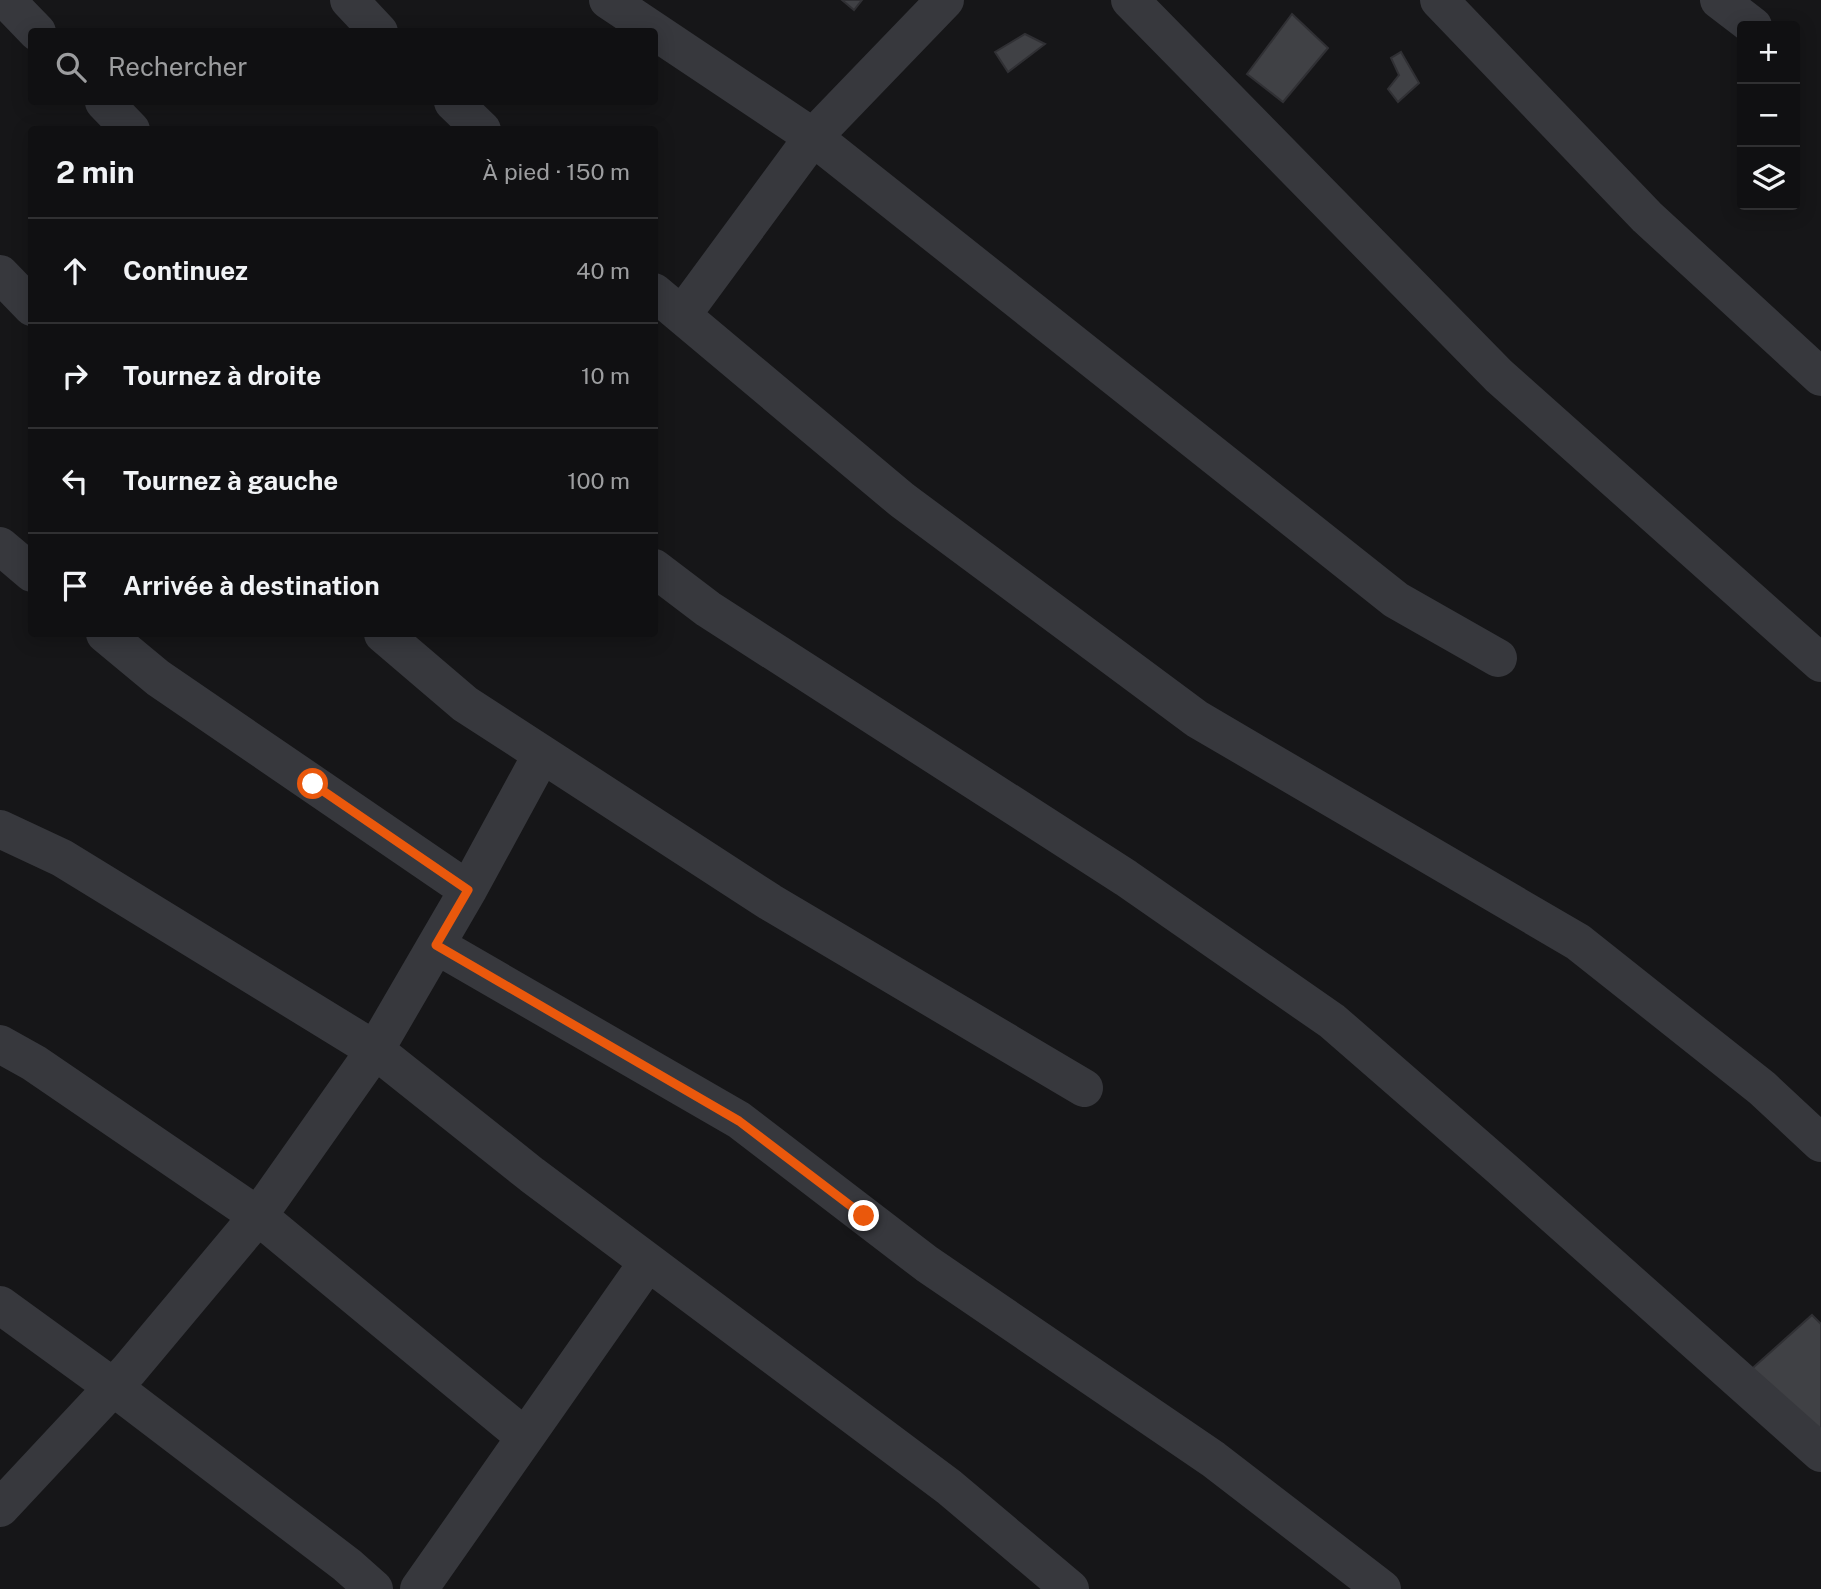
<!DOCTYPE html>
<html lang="fr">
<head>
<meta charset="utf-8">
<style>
  :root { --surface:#101012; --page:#1e1e20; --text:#f1f3f6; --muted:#9c9d9f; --line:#303032 }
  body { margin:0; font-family:"Public Sans",sans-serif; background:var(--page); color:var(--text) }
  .controls { position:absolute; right:21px; top:21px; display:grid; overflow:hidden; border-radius:7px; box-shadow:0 4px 18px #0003 }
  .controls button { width:63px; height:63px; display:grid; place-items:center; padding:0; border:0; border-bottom:2px solid var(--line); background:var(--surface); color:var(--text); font:35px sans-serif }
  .stop { position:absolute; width:21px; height:21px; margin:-16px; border:5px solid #ea580c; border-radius:50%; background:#fff }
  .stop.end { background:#ea580c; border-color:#fff; box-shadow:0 2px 7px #0008 }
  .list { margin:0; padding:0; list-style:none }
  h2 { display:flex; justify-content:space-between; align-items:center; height:91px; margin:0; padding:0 28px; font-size:30px }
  h2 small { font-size:23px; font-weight:400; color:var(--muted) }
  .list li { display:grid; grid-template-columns:46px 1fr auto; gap:21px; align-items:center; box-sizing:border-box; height:105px; padding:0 28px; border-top:2px solid var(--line) }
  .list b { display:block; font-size:26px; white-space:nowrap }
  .list em { font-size:23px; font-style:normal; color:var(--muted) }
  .icon { flex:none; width:38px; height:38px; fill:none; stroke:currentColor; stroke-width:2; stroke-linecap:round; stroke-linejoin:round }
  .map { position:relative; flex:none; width:1821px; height:1589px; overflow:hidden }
  .search { position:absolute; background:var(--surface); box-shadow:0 4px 18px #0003; left:28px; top:28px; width:630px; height:77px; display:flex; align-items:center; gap:18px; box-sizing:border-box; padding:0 24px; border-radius:7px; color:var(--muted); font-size:26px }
  .panel { position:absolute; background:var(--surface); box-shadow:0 4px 18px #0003; left:28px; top:126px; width:630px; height:511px; border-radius:7px }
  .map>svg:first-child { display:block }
</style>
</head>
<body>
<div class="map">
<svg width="1821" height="1589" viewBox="0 0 1821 1589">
  <rect width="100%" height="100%" fill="#161618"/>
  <!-- building -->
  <path fill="#404145" stroke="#303034" stroke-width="2" d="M842,0H862L854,10Z
    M1292,14L1328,48L1283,102L1247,74Z
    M1025,34L1045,44L1008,72L995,52Z
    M1401,52L1419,83L1398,102L1388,89L1399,75L1391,58Z
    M1812,1315L1821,1324V1445L1746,1374Z"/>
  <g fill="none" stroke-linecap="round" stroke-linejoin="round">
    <!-- minor -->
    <path stroke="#37383d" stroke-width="38" d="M6,0L37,32
      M349,0L379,32
      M608,0L813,137L1396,600L1498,658
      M1130,0L1499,376L1821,663
      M1439,0L1647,217L1821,377
      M1719,0L1753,26
      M104,102L131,130
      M453,102L482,130
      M0,274L32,307
      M654,292L902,500L1197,719L1578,942L1762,1088L1821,1143
      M682,315L813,137L945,0
      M0,546L32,573
      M654,568L708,609L1126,878L1332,1021L1501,1168L1821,1453
      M105,634L158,678L468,890
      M383,634L465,704L770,902L1084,1088
      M0,829L62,858L375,1050L532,1175L949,1487L1070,1589
      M436,945L739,1120L927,1264L1213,1459L1382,1589
      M0,1044L34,1063L258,1216L525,1437
      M0,1305L113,1387L347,1565L374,1589
      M0,1508L129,1370L258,1216L375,1050L468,890L542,754
      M419,1589L648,1262"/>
  </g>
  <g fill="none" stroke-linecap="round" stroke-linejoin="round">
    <!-- route -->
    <path stroke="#ea580c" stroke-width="9" d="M313,784L468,890L436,945L739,1121L864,1216"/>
  </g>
</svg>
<div class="controls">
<button>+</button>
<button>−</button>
<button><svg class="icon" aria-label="layers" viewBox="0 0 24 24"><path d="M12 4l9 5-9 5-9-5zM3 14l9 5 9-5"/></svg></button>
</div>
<div class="stop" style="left:313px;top:784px"></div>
<div class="stop end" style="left:864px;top:1216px"></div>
<div class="search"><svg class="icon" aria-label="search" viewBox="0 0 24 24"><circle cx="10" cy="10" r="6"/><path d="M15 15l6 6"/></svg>Rechercher</div>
<section class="panel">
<h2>2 min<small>À pied · 150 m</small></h2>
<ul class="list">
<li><svg class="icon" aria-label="ahead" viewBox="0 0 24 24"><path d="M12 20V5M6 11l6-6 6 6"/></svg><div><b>Continuez</b></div><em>40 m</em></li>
<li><svg class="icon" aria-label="right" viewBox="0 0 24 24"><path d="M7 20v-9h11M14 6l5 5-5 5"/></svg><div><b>Tournez à droite</b></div><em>10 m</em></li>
<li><svg class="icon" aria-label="left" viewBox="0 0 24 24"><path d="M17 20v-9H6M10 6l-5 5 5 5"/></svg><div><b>Tournez à gauche</b></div><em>100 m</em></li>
<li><svg class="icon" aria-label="arrive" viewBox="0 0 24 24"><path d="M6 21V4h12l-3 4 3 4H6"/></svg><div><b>Arrivée à destination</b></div></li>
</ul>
</section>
</div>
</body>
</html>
